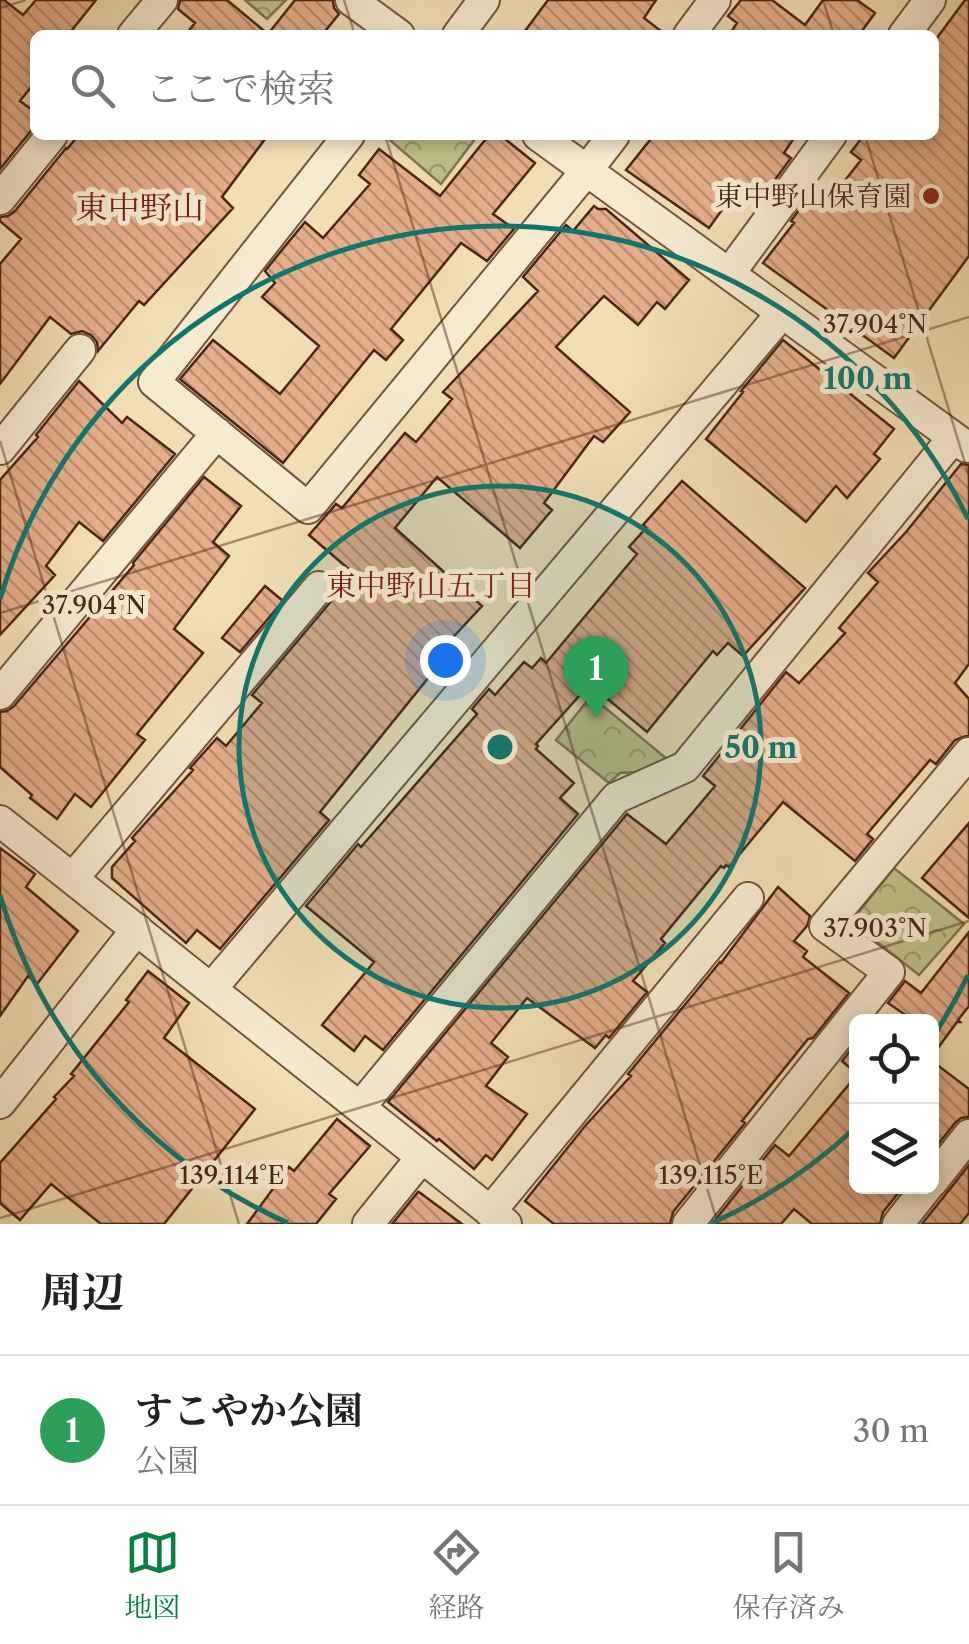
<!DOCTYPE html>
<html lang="ja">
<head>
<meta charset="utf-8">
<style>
  :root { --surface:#fff; --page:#f2f2f2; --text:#222; --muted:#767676; --line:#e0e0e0; --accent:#0b8043 }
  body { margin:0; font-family:"Libre Caslon Text","Noto Serif JP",serif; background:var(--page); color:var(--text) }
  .controls { position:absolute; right:30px; bottom:30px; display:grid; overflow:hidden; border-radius:15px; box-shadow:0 5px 15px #0003 }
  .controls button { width:90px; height:90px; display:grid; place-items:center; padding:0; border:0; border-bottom:2px solid var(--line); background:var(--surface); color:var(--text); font:50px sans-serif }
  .you { position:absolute; left:445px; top:660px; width:35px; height:35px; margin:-25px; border:8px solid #fff; border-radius:50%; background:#1a73e8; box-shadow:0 0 0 15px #1a73e833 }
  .badge { display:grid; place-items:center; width:65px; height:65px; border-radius:50%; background:var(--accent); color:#fff; font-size:32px; font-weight:700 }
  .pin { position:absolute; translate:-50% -82px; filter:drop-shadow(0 2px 5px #0008) }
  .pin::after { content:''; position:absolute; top:52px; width:35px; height:30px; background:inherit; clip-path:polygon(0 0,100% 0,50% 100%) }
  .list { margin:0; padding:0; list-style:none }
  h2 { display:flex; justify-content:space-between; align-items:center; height:130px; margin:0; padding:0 40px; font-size:42px }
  h2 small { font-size:32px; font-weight:400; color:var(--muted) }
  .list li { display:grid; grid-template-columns:65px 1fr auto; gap:30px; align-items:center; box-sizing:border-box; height:150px; padding:0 40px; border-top:2px solid var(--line) }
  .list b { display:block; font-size:38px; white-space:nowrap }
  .list p { margin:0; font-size:32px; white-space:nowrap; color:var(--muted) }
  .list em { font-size:32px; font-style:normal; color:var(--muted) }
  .icon { flex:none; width:55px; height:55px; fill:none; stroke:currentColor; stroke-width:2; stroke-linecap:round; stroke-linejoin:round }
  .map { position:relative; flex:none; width:969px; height:1224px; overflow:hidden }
  .search { position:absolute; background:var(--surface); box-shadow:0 5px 15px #0003; left:30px; right:30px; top:30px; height:110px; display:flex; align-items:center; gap:25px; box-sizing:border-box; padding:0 35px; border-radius:15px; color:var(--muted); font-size:38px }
  .sheet { height:280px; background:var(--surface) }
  nav { display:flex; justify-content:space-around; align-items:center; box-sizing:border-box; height:140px; border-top:2px solid var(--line); background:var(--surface); font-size:28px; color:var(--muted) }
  nav a { display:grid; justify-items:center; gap:5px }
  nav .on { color:var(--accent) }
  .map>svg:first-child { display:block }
</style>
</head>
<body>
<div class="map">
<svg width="969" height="1224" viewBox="0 0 969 1224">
  <defs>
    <pattern id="forest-crowns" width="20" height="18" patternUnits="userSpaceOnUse" patternTransform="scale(2.5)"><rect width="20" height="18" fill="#c0c08a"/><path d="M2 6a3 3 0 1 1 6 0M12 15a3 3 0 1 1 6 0" fill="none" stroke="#9e9c70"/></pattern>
    <pattern id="building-back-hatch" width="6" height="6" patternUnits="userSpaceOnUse" patternTransform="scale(2.5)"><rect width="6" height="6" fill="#e4ae8a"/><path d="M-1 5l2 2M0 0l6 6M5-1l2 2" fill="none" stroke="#bb8d70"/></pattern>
  </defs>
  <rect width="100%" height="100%" fill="#f1deb5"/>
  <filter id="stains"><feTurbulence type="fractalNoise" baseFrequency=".002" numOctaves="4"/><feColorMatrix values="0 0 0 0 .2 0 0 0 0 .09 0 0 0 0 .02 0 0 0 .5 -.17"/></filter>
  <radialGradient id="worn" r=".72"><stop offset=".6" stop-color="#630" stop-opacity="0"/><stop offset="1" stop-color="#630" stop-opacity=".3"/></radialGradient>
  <!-- forest -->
  <path fill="url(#forest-crowns)" stroke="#847350" stroke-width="2.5" d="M245,0H286L267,19Z
    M384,135H478L441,184Z
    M591,696L667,759L656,771L620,773L609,783L556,740Z
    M894,868L964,924L919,975L862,930L855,917Z"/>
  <!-- building -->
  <path fill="url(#building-back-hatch)" stroke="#492617" stroke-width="2.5" d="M0,0H4L23,15L36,0H96L68,35H35V82L20,101L35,112V126L0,169Z
    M180,0H227L268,34L295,0H333L334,8L339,14L322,35H185L195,23L178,9Z
    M548,0H656L644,18L666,35H522Z
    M741,0H772L805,25L823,0H857L875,13L859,35H729L737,23L728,16Z
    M965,0H969V256L894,358L763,263L794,223L791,221L809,196L824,207L861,160L851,152L864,135H934V42Z
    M79,135H268L222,197L233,208L144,305L139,301L98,351L97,342L91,335L82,331L71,334L50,317L0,384V264L21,239L0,221V217L8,216L15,211L66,148L67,149Z
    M489,135H500L535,163L493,214L514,229L487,261L461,243L391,329L403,340L386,360L374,350L283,463L180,379L213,340L280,394L319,346L262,297L275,283L265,271L277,256L305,222L323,238L370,184L359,175L379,149L440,196Z
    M654,135H796L784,153L791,158L760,200L739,186L709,228L626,170Z
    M594,206L598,209H606L689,280L665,309L657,302L638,325L604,296L556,347L630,412L603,442L594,436L544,503L552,510L520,548L437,477L395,528L482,606L431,661L437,667L320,812L329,820L220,949L197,930L186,943L112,878V867L135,841L132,838L193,770L190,768L217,738L226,746L262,703L252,695L333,599L337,587L351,571L309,535L336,504L342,508L405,433L416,442L452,399L443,392L538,291L523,277L566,225L573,231Z
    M783,340L894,429L874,454L880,459L847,498L836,486L806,522L706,439L743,392L741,391Z
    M79,381L122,423L127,417L175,454L103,541L79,522L46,566L55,575L0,635V480L38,437L36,435Z
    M961,464L969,465V664L955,683L969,699V735L955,740L936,764L930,760L867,834L873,839L855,861L783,802L729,867L726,865L724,868L721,866L661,939L665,943L633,981L647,992L609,1038L606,1035L595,1048L527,998L491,1043L508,1057L486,1086L527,1114L492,1160L486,1155L474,1169L439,1139L437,1141L388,1102L627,814L666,844L715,786L703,776L786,672L799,683L845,633L839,628L878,582L868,573L906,532Z
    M204,477L241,506L213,542L229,556L174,629L203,653L137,734L145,740L91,807L75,794L57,819L30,798L32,795L0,767V712L7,711L14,706L134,565L133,563Z
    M682,481L805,588L743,656L728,643L717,655L713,651L647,732L590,684L536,744L538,746L536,749L574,783L560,798L578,814L383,1050L365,1036L354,1051L322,1025L374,962L306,906L358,844L361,847L477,714L472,709L489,689L495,695L524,662L532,668L541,658L546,663L637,554L629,547L646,528L643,525Z
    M265,586L283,601L240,652L222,638Z
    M969,823V918L922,878Z
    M0,848L35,874L26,887L78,931L37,984L28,976L0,1016Z
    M778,887L810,916L807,926L794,941L807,951L803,957L849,993L813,1038L808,1039L742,1121L745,1123L673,1212L670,1224H554L525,1201L585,1126L629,1078L631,1076L628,1074L720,962L721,963Z
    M969,932V1006L958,1020L960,1022H957L932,1056V1022H898L904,1014L888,1003L905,981L921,993Z
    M148,971L189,1003L164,1038L255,1109L164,1224H101L51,1184L20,1220L0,1203V1163L56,1099L54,1097L74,1076L71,1074L129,1002L126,1000Z
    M856,1043V1073L842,1061Z
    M932,1061L969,1089V1117L961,1118L955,1123L932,1152Z
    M856,1076V1186H904L883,1212L880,1224H812L794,1209L781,1224H712L775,1145L789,1156Z
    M337,1119L370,1146L329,1194L336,1199L316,1224H247L289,1167L294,1171Z
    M969,1165V1213L960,1224H922Z
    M418,1192H419L462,1224H392Z"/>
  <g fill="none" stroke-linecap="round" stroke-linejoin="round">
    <defs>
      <path id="street" d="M351,0L399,35
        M133,35L162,0
        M458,35L484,0
        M689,35L715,0
        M904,35L930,0
        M349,135L154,382L308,508L587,170L614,135
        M538,135L967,447
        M0,199L52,135
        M729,274L831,135
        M0,449L80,350
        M0,694L217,433
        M0,821L506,1224
        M73,878L319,587
        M211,989L782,313
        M0,1103L137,929
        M360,1107L616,798L685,767L953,438
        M932,1182L969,1135
        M490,1212L748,898
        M368,1224L422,1157
        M688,1224L889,972L825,926L969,753
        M898,1224L928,1186"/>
    </defs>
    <!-- street casing -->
    <use href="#street" stroke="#73543e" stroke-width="34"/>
    <!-- street -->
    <use href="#street" stroke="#f6eacf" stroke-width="30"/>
  </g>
  <!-- ticks -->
  <path fill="none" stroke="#492617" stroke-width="2.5" stroke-opacity="0.45" d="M344,0L355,35M823,0L834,35M0,8L26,0M385,135L718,1224M865,135L969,476M0,441L239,1224M0,613L969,317M0,1218L969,921"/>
  <!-- distance rings -->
  <circle cx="500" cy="747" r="261" fill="#0f766e" fill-opacity=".12"/>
  <g fill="none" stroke="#0f766e" stroke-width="5">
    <circle cx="500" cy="747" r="261"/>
    <path d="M968 975A521 521 0 0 1 932 1038M855 1128A521 521 0 0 1 712 1223M288 1223A521 521 0 0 1 0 895M0 599A521 521 0 0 1 968 519"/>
  </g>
  <!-- markers -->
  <circle fill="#8f2418" stroke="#f6eacf" stroke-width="4" cx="931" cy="196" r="10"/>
  <g text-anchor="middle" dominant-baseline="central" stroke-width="10" stroke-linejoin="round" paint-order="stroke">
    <!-- poi labels -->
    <g font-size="28" fill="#492617" stroke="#f6eacf" text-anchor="end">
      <text x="911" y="196">東中野山保育園</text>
    </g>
    <!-- neighbourhood labels -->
    <g font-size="30" fill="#7a1f14" stroke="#f6eacf">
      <text x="431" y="585">東中野山五丁目</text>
    </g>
    <!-- quarter labels -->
    <g font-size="32" fill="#7a1f14" stroke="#f6eacf">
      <text x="140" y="207">東中野山</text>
    </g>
  </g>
  <g font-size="25" text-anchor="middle" fill="#492617" stroke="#f6eacf" stroke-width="10" stroke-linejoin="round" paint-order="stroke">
    <text x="875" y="333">37.904°N</text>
    <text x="94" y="614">37.904°N</text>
    <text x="875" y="937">37.903°N</text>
    <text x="232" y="1184">139.114°E</text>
    <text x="711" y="1184">139.115°E</text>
  </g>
  <circle cx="500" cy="747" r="15" fill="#0f766e" stroke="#f6eacf" stroke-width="5"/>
  <g font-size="30" text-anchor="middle" font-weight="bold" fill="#0f766e" stroke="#f6eacf" stroke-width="10" stroke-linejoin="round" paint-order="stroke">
    <text x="868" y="389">100 m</text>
    <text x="761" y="758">50 m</text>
  </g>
  <rect width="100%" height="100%" filter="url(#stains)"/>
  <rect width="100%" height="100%" fill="url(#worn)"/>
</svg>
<div class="controls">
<button><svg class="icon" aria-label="locate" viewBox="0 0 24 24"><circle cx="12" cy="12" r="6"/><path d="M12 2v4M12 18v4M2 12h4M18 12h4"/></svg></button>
<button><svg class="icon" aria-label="layers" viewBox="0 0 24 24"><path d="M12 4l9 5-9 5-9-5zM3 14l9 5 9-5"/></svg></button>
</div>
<div class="you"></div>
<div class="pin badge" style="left:596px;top:718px;background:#2e9e5b">1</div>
<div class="search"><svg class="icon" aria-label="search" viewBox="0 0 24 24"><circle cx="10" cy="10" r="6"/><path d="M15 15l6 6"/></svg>ここで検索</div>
</div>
<section class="sheet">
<h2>周辺<small></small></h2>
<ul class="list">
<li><span class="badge" style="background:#2e9e5b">1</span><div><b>すこやか公園</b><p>公園</p></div><em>30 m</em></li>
</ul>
</section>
<nav>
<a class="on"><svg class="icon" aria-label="map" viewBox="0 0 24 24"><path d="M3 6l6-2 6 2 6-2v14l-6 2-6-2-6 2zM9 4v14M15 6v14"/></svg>地図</a>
<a><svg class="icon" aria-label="directions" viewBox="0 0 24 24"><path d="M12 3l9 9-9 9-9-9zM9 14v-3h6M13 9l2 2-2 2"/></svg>経路</a>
<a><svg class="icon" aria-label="saved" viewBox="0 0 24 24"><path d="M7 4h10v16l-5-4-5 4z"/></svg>保存済み</a>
</nav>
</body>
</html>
